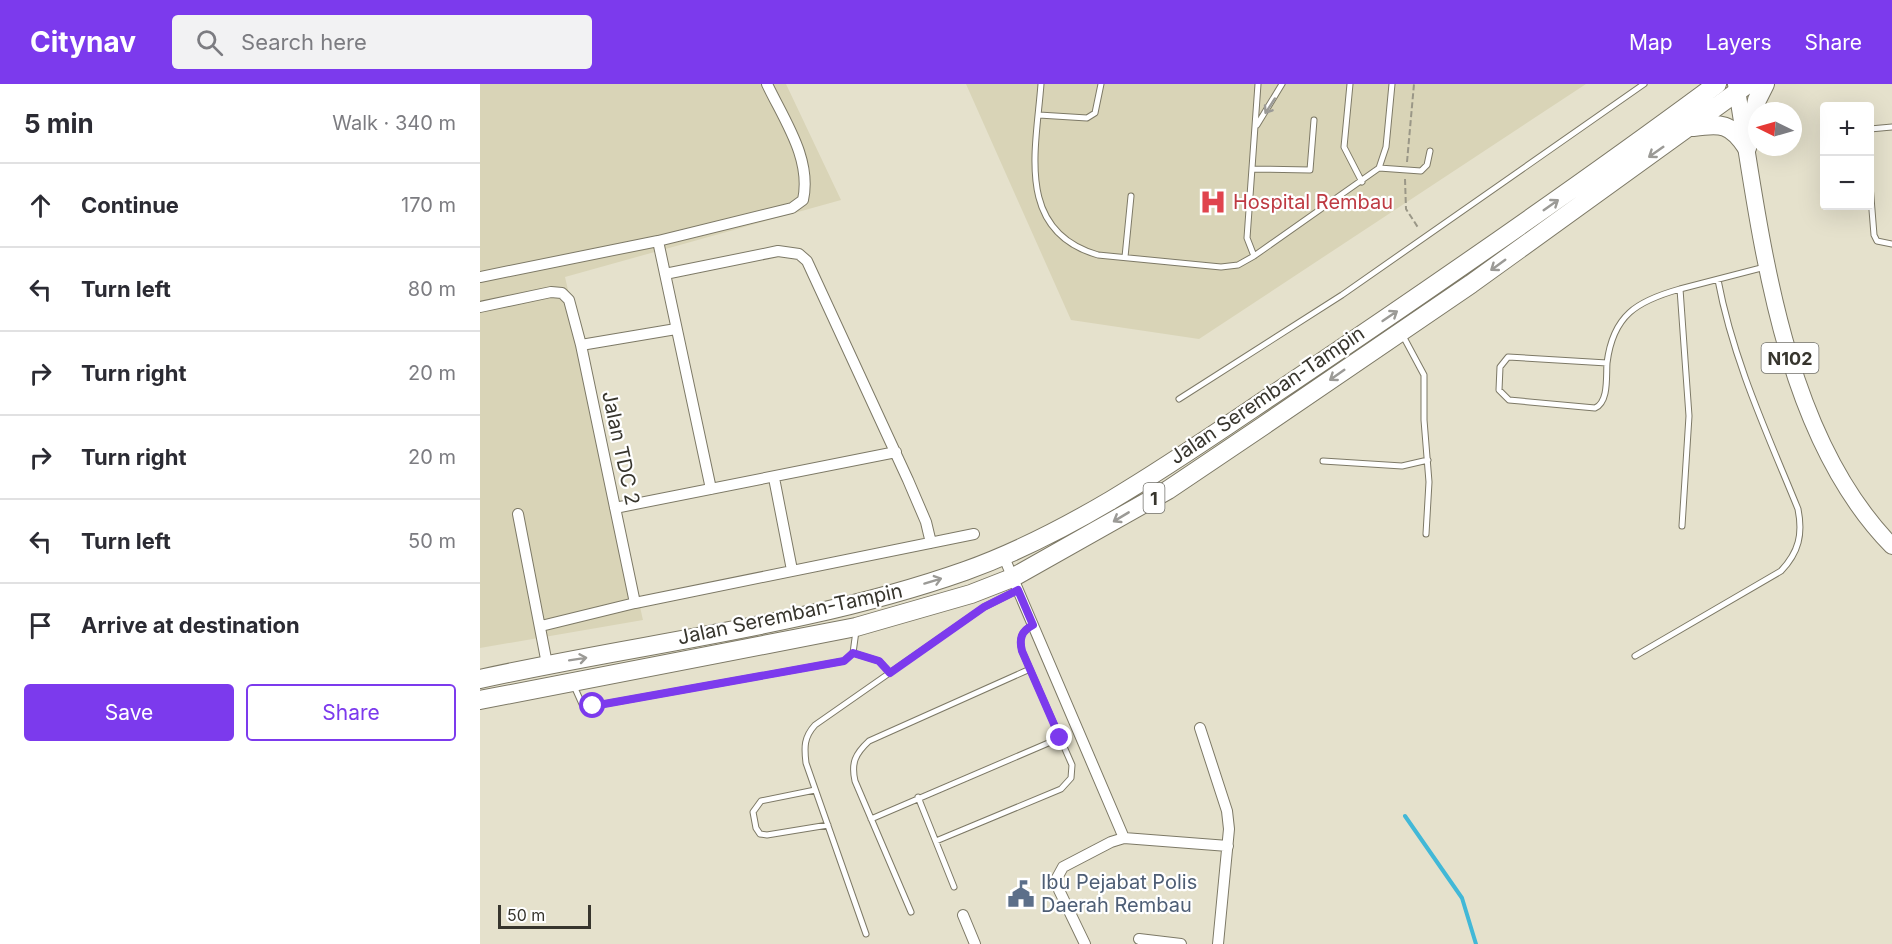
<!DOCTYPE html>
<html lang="en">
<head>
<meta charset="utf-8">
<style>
  :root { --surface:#fff; --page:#f2f2f3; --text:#2b2b33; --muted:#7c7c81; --line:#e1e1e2; --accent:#7c3aed }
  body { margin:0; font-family:Inter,sans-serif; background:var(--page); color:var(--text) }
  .controls { position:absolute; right:18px; top:18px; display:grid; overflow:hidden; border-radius:6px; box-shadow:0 6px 24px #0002 }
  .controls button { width:54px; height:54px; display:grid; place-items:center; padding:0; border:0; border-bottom:2px solid var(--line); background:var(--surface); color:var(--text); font:30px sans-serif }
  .compass { position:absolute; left:1268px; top:18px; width:54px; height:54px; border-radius:50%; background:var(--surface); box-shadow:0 6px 24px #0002; rotate:275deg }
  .scale { position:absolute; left:18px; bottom:15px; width:93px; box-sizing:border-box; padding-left:6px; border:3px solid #37352d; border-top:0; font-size:16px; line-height:21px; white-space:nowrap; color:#37352d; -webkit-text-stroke:4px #fff; paint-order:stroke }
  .stop { position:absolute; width:18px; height:18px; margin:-14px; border:4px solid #7c3aed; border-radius:50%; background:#fff }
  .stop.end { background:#7c3aed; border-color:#fff; box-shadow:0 2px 6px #0008 }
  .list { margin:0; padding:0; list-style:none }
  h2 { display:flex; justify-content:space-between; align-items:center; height:78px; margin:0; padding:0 24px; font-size:26px }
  h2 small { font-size:20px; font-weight:400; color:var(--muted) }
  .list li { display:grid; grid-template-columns:39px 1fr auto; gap:18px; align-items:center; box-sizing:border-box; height:84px; padding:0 24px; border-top:2px solid var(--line) }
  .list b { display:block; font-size:22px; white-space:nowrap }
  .list em { font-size:20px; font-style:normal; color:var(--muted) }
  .actions { display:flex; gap:12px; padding:18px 24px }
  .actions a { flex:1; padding:14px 0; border:2px solid var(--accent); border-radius:6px; text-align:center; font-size:21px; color:var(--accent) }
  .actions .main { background:var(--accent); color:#fff }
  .icon { flex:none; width:33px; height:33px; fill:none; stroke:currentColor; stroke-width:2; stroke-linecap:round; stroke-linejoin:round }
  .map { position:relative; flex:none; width:1412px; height:860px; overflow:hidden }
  header { display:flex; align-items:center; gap:36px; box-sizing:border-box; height:84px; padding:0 30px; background:var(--accent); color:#fff }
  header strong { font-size:28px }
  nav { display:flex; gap:33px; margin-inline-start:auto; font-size:21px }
  .search { width:420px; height:54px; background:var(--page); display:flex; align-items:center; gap:15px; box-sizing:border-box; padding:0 21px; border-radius:6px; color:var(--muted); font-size:22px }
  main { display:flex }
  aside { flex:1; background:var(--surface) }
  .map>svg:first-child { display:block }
</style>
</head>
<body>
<header>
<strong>Citynav</strong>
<div class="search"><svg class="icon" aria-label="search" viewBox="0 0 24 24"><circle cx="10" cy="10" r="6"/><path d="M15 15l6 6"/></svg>Search here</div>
<nav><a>Map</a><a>Layers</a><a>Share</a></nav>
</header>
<main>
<aside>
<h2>5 min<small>Walk · 340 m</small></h2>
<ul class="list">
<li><svg class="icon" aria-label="ahead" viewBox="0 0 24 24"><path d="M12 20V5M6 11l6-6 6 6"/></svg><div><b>Continue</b></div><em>170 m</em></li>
<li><svg class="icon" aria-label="left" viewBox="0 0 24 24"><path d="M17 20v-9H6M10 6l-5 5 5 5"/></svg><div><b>Turn left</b></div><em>80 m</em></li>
<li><svg class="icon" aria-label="right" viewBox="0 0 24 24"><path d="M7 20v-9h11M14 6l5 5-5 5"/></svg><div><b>Turn right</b></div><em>20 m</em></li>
<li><svg class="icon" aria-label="right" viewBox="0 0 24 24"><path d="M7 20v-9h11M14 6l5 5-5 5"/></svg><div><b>Turn right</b></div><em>20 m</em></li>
<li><svg class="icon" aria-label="left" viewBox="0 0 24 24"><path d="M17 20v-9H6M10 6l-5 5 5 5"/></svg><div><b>Turn left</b></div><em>50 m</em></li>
<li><svg class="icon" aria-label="arrive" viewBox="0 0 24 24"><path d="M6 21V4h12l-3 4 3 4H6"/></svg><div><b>Arrive at destination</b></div></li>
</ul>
<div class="actions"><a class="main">Save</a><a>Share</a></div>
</aside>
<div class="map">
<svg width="1412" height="860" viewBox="0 0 1412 860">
  <rect width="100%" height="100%" fill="#e5e1cc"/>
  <!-- built -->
  <path fill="#d9d4b7" d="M0,0H306L361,116L85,193L163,536L0,564Z
    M486,0H1106L719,255L591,236Z"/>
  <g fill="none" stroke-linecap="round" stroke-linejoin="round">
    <!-- stream -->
    <path stroke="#42b8d7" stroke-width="4" d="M925,732L982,814L996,860"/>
    <defs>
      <path id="service" d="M561,0C556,66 535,147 618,171L741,183L758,181L774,172L899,84L906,63L912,0
        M870,0L864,63L882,98
        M559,31L607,34L615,29L621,0
        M777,41L802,0
        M1390,45L1412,43
        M899,84L941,87L947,81L950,67
        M772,85L830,86L834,36
        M1390,101L1394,151L1397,157L1412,160
        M774,172L767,154L778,0
        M645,173L651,112
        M922,250L944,291V336L949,398L946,450
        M1127,279C1126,292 1129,318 1115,324L1029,316L1019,306L1020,283L1028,273L1127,279C1133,231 1157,217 1200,205
        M699,315L862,211L1164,0
        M843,377L922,382L948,376
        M1202,442L1209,332L1200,205L1285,183
        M373,569L399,577L410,589
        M1155,572L1301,487C1319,468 1323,450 1318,425C1287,349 1253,276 1238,196
        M94,602L102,620L113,622L364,577L373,569L376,547
        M335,706L281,717L273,728L276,744L280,750L287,751L348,741
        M438,713L474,803
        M391,735L580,654
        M456,757L581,705L591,694L592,681L542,567C539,555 541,547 553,541
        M431,828L375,697C371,679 375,670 389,657L550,585
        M386,850L326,679C324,663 324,653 335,641L504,523L538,506"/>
      <path id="minor" d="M178,157L231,405
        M185,190L298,167L319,170L327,177L428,396L446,438L451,459
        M0,193L178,157L312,124L323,116C332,75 304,36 287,0
        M0,223L71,208L82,209L89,216L101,261L155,519
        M101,261L196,245
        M294,394L312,486
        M135,424L416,368
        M38,430L67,580
        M523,471L644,754
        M61,542L155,519L494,450
        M720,644L747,727L749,745L738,860
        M483,831L495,860
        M659,855L701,860
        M605,860L579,806L577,794L583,783L631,758L644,754L748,762"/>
      <path id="primary" d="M1256,0C1281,150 1300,348 1412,462"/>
      <path id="trunk" d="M1213,43C1241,39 1251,39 1267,64
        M1267,64L1277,16L1285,0
        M0,595C161,559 329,542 485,487C602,445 710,366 812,298C956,201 1098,103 1237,0
        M0,616L376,543L491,510L532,494L688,406L783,342L991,200L1268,0"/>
    </defs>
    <!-- service casing -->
    <use href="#service" stroke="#7d7966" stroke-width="7"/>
    <!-- minor casing -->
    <use href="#minor" stroke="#7d7966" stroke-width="12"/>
    <!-- primary casing -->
    <use href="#primary" stroke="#7d7966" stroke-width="18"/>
    <!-- trunk casing -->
    <use href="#trunk" stroke="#7d7966" stroke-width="20"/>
    <!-- path -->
    <path stroke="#9a9787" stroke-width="2" stroke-dasharray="6 3" stroke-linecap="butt" d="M927,78L934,0
      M925,95L926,125L939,145"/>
    <!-- service -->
    <use href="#service" stroke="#fff" stroke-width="5"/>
    <!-- minor -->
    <use href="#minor" stroke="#fff" stroke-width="10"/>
    <!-- primary -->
    <use href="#primary" stroke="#fff" stroke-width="16"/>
    <!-- trunk -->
    <use href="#trunk" stroke="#fff" stroke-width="18"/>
  </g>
  <!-- one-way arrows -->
  <defs><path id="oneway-shaft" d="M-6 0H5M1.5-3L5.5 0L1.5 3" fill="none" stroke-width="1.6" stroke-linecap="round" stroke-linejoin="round" transform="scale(1.5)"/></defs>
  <g stroke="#9b9a96">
    <use href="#oneway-shaft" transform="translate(790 22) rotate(123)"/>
    <use href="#oneway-shaft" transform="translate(1176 68) rotate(145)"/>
    <use href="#oneway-shaft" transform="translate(1071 121) rotate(-35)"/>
    <use href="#oneway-shaft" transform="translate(1018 181) rotate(144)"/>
    <use href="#oneway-shaft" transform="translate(910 232) rotate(-34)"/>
    <use href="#oneway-shaft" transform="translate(857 291) rotate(145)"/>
    <use href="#oneway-shaft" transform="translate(641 433) rotate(149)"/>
    <use href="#oneway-shaft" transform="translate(453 497) rotate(-17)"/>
    <use href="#oneway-shaft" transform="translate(98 575) rotate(-9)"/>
  </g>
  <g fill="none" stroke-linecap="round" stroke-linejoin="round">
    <!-- route -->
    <path stroke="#7c3aed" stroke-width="8" d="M113,622L364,577L373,569L399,577L410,589L504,523L538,506L553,541C541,547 539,555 542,567L580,654"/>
  </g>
  <!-- icons -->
  <defs>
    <symbol id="hospital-bare" viewBox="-9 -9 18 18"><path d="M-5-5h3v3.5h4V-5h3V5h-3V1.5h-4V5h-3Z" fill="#e0444e" stroke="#fff" stroke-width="2.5" paint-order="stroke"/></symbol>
    <symbol id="civic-bare" viewBox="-9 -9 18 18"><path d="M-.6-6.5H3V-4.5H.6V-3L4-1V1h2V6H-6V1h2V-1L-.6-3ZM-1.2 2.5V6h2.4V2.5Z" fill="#5c6f8a" stroke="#fff" stroke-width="2.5" paint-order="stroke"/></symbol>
  </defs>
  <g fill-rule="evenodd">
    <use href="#hospital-bare" x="714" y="99" width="38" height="38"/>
    <use href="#civic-bare" x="522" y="791" width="38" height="38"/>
  </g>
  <g text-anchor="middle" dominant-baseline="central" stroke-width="4.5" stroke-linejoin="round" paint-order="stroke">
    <!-- shield labels -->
    <g fill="#fff" stroke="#73726c" stroke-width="1.5">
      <rect x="1281.5" y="259" width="57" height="30" rx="4.5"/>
      <rect x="663.5" y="399" width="21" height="30" rx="4.5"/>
    </g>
    <g font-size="18" font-weight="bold" fill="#37352d">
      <text x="1310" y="274">N102</text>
      <text x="674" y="414">1</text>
    </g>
    <!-- health labels -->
    <g font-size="20" fill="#be3a42" stroke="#fff" text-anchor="start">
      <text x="753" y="118">Hospital Rembau</text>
    </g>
    <!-- street labels -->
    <g font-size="20" fill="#37352d" stroke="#fff">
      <text transform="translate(787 311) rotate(-34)">Jalan Seremban-Tampin</text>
      <text transform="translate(141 364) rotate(78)">Jalan TDC 2</text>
      <text transform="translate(310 530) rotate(-12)">Jalan Seremban-Tampin</text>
    </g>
    <!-- service labels -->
    <g font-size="20" fill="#4e5e75" stroke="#fff" text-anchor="start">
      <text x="561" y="798">Ibu Pejabat Polis<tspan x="561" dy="23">Daerah Rembau</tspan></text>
    </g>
  </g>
</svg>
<div class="controls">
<button>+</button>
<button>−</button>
</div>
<svg class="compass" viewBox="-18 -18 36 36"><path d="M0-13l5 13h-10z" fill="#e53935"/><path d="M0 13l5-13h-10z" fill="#7c7c81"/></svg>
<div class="scale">50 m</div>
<div class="stop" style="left:113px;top:622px"></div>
<div class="stop end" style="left:580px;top:654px"></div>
</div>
</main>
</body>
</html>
